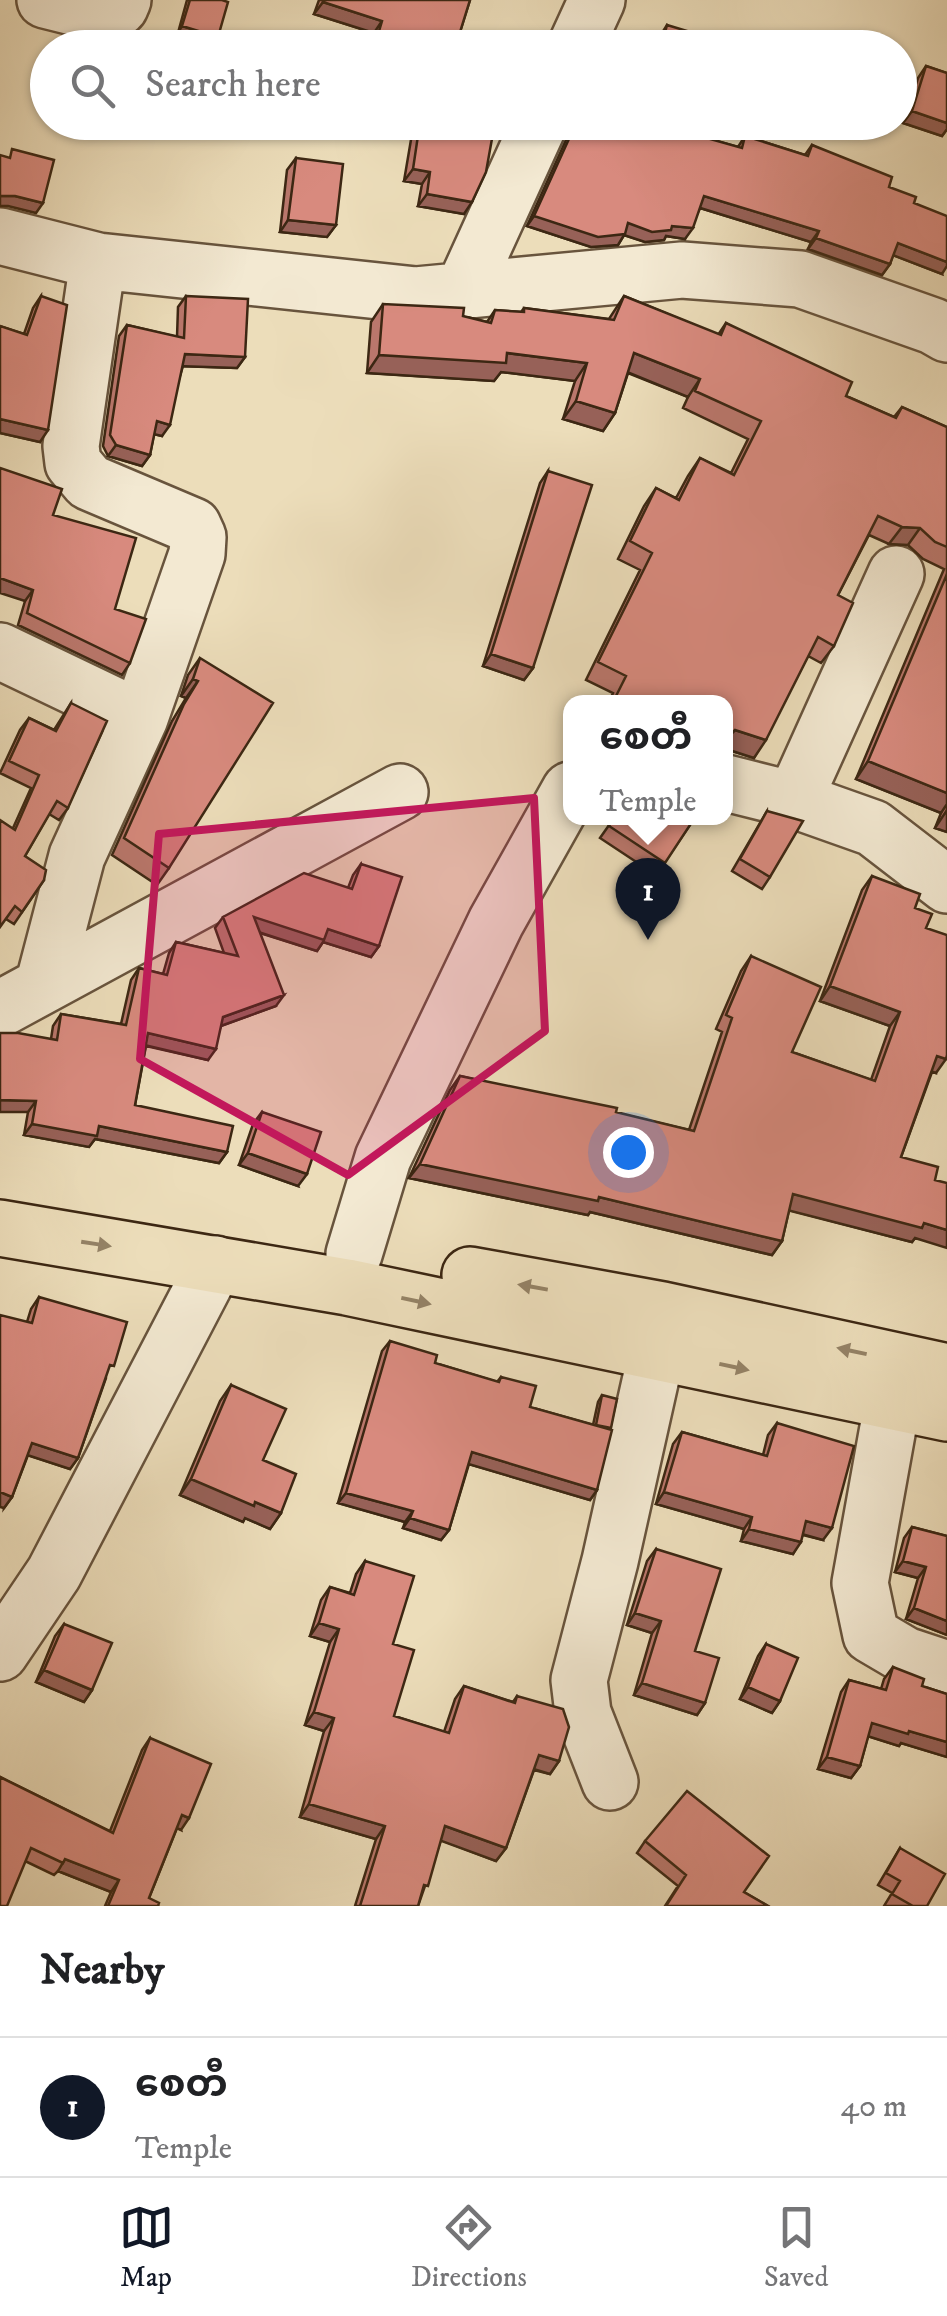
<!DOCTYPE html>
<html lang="en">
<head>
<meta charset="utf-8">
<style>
  :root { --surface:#fff; --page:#f2f2f2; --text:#202124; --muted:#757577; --line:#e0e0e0; --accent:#111827 }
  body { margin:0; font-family:"IM FELL DW Pica","Noto Sans Myanmar",serif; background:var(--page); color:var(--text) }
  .you { position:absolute; left:628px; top:1152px; width:35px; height:35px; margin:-25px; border:8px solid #fff; border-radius:50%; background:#1a73e8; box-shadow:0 0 0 15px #1a73e833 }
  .badge { display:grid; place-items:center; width:65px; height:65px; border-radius:50%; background:var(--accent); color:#fff; font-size:32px; font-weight:700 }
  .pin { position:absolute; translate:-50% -82px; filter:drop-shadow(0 2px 5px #0008) }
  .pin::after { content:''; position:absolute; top:52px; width:35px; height:30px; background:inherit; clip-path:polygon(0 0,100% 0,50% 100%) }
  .popup { position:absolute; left:563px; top:695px; width:170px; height:130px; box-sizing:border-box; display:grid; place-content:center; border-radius:20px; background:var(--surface); filter:drop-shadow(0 2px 8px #0005); font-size:32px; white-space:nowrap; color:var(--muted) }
  .popup b { font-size:38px; color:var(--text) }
  .popup::after { content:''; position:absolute; left:50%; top:100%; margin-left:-20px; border:20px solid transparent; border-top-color:var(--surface) }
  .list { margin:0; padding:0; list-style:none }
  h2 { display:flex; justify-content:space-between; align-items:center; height:130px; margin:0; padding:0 40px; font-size:42px }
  h2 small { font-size:32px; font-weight:400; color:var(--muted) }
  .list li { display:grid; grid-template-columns:65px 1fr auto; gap:30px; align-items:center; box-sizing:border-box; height:140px; padding:0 40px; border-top:2px solid var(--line) }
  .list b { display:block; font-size:38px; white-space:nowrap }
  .list p { margin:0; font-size:32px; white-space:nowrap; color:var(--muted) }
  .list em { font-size:32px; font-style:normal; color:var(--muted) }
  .icon { flex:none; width:55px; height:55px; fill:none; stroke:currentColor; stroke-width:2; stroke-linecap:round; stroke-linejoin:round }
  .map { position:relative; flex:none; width:947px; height:1906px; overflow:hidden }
  .search { position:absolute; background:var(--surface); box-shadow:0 2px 8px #0004; left:30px; right:30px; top:30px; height:110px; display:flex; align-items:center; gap:25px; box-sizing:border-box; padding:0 35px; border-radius:55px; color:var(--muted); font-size:38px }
  .sheet { height:270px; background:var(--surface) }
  nav { display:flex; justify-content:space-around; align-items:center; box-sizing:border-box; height:140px; border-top:2px solid var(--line); background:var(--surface); font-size:28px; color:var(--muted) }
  nav a { display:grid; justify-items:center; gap:5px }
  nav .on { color:var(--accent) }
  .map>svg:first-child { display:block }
</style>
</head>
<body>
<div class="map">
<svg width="947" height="1906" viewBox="0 0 947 1906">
  <rect width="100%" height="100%" fill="#ecddba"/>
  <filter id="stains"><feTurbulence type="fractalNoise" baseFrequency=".002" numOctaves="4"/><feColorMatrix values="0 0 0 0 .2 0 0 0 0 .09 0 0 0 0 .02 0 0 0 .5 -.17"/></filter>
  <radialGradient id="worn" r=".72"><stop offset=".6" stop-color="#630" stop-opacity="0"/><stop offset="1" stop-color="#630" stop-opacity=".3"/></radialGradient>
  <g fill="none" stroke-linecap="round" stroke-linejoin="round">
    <defs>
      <path id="minor" d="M45,0L109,16L120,7L123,0
        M575,48L597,0
        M0,236L98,261L416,295L682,270L800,279L933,326L947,334
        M463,291L540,122
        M0,651L140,718
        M726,783L794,800L873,828L947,885
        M794,800L896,574
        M44,982L77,856L140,718L197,554L198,537L193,526L89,482L73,463L71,446L98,261
        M0,1009L400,792
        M354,1254L383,1158L496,922L570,790
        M893,1400L860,1583L871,1635L905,1655L947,1669
        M0,1653L54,1573L215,1264
        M610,1782L583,1713L579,1680L610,1561L657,1351"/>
      <path id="major" d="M0,1228L347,1287L947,1413
        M470,1275L663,1310L947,1372"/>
    </defs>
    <!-- minor casing -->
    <use href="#minor" stroke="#68543d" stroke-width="60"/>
    <!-- major casing -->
    <use href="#major" stroke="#3c2713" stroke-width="60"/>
    <!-- minor -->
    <use href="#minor" stroke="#f3e9d2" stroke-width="55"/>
    <!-- major -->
    <use href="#major" stroke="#ecddba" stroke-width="55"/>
  </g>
  <!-- wall -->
  <path fill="#ba776c" stroke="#3c2713" stroke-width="2.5" d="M187,0H222L218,37L214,43L178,33Z
    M319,0H470L456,45L469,48H369L374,33L314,14Z
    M667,25L690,48H657L660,36Z
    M926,66L947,73V129L942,136L903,123L918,78Z
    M414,122H495L464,214L418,206L422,184L404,181Z
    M606,122H688L685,132L738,147L745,136L805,155L812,145L889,187L914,203L942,274L893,255L890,264L882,275L808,249L811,242L700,208L685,239L666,236L664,240L645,242L624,235L618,245L591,247L527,226L566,140L573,130L577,131L579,128L603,136Z
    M296,158L336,225L327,237L280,232L287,170Z
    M41,296L40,442L0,433V326L24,334L33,308Z
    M186,296L245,357L237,368L183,366L162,436L154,434L150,455L142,466L108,456L103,446L119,336L127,325L177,337L178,307Z
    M624,296L718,335L726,323L846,396L894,417L902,407L947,427V832L935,828L941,813L856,779L944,569L923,559L908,545L889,544L869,535L838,595L834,646L821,663L808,656L754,758L726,749V702H609L613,693L586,680L640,570L618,559L644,506L656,488L676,498L688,476L700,458L731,473L748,439L683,408L688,397L628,373L615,413L603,431L563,419L575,381L501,372L494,381L367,373L371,322L383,304L463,316L487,322L495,310L521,312L524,308L609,319Z
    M548,471L533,668L524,680L483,666L540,483Z
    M53,515L115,609L130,663L122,675L18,625L25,601Z
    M200,658L169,868L157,885L112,855L172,721L186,698L181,696L188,675Z
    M71,703L68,808L59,820L49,814L25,856L44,880L14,924L6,919L13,828L31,788L0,773L20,730L29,718L54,730Z
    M767,811L770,877L762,889L732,871Z
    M614,818L692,822L656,875L600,838Z
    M361,864L379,946L371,957L323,942L317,951L260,933L276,1006L221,1026L208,1060L146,1046L135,1105L227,1152L219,1163L95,1139L89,1147L24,1135L28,1112L51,1039L53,1026L61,1014L121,1024L131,980L139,968L163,974L169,953L176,942L224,953L215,928L223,917L348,888L353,875Z
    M872,876L915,908L926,928L936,1073L932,1072L901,1157L915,1238L912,1242L789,1210L782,1241L772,1255L590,1212L588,1215L409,1178L450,1090L460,1076L689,1130L722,1032L716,1029L741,971L751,956L792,1052L871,1080L890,1026L820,1001L862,890Z
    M262,1112L298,1186L239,1165L253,1124Z
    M39,1297L106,1378L78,1458L70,1469L28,1455L12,1497L4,1508L27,1322L31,1309Z
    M390,1341L435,1363L497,1382L501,1377L530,1407L593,1425L598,1402L602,1395L597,1490L590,1500L469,1464L449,1530L441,1540L403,1528L405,1522L338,1503L382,1351Z
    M231,1385L263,1460L281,1513L270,1529L245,1518L243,1522L180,1495L220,1401Z
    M777,1423L823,1540L803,1535L793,1554L741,1541L744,1529L656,1504L673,1444L682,1432L763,1455L768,1435Z
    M912,1527L947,1536V1635L906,1619L918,1578L895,1572L904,1538Z
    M656,1549L695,1651L705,1703L697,1715L634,1695L652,1633L627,1625L647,1561Z
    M365,1561L393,1644L394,1716L444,1732L455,1699L464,1686L513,1702L517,1696L559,1761L550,1774L534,1770L506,1848L496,1861L441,1840L418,1906H355L376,1839L300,1817L324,1731L305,1725L330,1642L310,1636L321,1600L330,1587L350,1593L356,1574Z
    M64,1624L92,1690L84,1702L36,1682L55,1636Z
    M766,1644L780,1701L772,1713L740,1699L758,1656Z
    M893,1667L922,1686L947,1694V1757L901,1743L899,1746L868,1736L860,1766L851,1778L818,1769L841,1692L849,1680L881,1689L884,1679Z
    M150,1738L181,1830L177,1828L149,1898L158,1906H105L111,1892L58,1871L54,1875L25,1861L0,1777L110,1831L142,1750Z
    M645,1841L744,1892L768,1906H665L678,1886L637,1853Z
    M900,1848L927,1906H884L892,1893L878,1885Z"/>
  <!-- shaded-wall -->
  <path fill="#976158" stroke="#3c2713" stroke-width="2.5" d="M323,2L382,21L374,33L314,14Z
    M182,26L218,37L214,43L178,33Z
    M912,111L947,123V129L942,136L903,123Z
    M413,169L430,172L422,184L404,181Z
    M427,194L472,202L464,214L418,206Z
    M0,196H15L43,203L36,213L8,206H0Z
    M704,196L819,231L811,242L697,207Z
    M534,216L672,226L693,228L685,239L666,236L664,240L645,242L624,235L618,245L591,247L527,226Z
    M288,220L336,225L327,237L280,232Z
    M816,238L890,264L882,275L808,249Z
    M898,243L947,262V266L942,274L890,254Z
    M507,353L587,363L575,381L501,372L494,381L367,373L379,355Z
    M634,353L700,379L688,397L622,370Z
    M185,354L245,357L237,368L177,366Z
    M576,401L615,413L603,431L563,419Z
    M0,419L48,430L40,442L0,433Z
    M157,421L170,425L162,436L149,433Z
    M116,445L150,455L142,466L108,456Z
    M902,527L920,528L908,545L889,544Z
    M0,578L33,590L25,601L0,593Z
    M491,654L533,668L524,680L483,666Z
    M193,679L198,681L186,698L181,696Z
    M735,730L766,740L754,758L726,749V739Z
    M868,761L947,793V804L941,813L856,779Z
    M947,810V832L935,828Z
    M254,917L328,929L379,946L371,957L323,942L317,951L246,928Z
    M830,986L900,1012L890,1026L820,1001Z
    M284,995L276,1006L215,1028L223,1017Z
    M148,1033L216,1049L208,1060L140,1044Z
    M937,1056L946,1059L936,1073L927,1070Z
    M0,1100L36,1101L28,1112H0Z
    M32,1124L99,1126L227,1152L219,1163L95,1139L89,1147L24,1135Z
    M248,1153L307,1174L298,1186L239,1165Z
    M420,1164L599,1197L782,1241L772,1255L590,1212L588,1215L409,1178Z
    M793,1194L924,1223L947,1230V1248L915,1238L912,1242L783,1209Z
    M32,1443L78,1458L70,1469L24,1454Z
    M472,1452L597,1490L590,1500L465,1463Z
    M191,1479L255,1502L281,1513L270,1529L245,1518L243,1522L180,1495Z
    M0,1492L12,1497L4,1508L0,1507Z
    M664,1492L752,1517L744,1529L656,1504Z
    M346,1493L413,1511L405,1522L338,1503Z
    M410,1518L449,1530L441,1540L403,1528Z
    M806,1521L832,1528L823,1540L798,1533Z
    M749,1529L801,1542L793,1554L741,1541Z
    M903,1561L926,1567L918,1578L895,1572Z
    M914,1608L947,1621V1635L906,1619Z
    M635,1613L661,1621L652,1633L627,1625Z
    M319,1623L339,1629L330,1642L310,1636Z
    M44,1670L92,1690L84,1702L36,1682Z
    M642,1683L705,1703L697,1715L634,1695Z
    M748,1687L780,1701L772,1713L740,1699Z
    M314,1712L334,1718L324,1731L305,1725Z
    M872,1723L909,1731L947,1742V1757L901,1743L899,1746L864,1735Z
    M539,1755L559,1761L550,1774L530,1768Z
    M827,1757L860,1766L851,1778L818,1769Z
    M309,1804L385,1826L376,1839L300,1817Z
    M182,1815L189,1818L181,1830L174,1827Z
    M445,1826L506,1848L496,1861L436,1839Z
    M65,1859L119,1880L111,1892L58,1871Z"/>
  <!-- building -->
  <path fill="#d88a7e" stroke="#3c2713" stroke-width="2.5" d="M190,0H222L228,2L218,37L182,26Z
    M323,0H470L456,45L469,48H374L382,21L323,2Z
    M667,25L694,33L690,48H661Z
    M926,66L947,73V123L912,111Z
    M420,122H495L486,172L472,202L427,194L430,172L413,169Z
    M611,122H688L685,132L742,148L745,136L808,156L812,145L892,177L889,187L916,197L914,203L947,216V262L898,243L890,264L816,238L819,231L704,196L693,228L672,226L671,230L652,232L628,223L625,234L598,237L534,216L573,130L578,131L579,128L608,137Z
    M12,149L54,160L43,203L15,196H0V155L10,158Z
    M296,158L343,164L336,225L288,220Z
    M41,296L67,305L48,430L0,419V326L27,335Z
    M186,296L248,299L245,357L185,354L170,425L157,421L150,455L116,445L110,435L127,325L184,338Z
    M624,296L721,335L726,323L852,382L846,396L896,418L902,407L947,427V547L935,542L920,528L902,527L878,516L838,595L853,603L834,646L818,637L766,740L735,730L726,739V702H619L614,700L626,676L598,662L652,553L630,541L656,488L679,500L700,458L734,475L761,421L695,391L700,379L634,353L615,413L576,401L587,363L507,353L506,363L379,355L383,304L464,308L463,316L491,323L495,310L524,312V308L614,320Z
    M0,468L62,489L53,515L136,538L115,609L146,619L130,663L27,613L33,590L0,578Z
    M548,471L592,485L533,668L491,654Z
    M947,574V793L868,761Z
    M200,658L273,703L169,868L124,838L184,704L198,681L193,679Z
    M71,703L107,721L68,808L57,801L25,856L46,870L44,880L22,912L15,906L0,927V820L15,830L39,775L9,761L29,718L56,731Z
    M767,811L803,821L770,877L740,859Z
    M614,818H685L692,822L665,863L609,826Z
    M361,864L402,877L379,946L328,929L324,940L254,917L284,995L223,1017L216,1049L148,1033L135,1105L233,1126L227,1152L99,1126L97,1136L32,1124L36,1101L0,1100V1033H18L57,1040L61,1014L126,1025L139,968L167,975L176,942L238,956L223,917L304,873L352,889Z
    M872,876L920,894L915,908L932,914L926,928L947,935V1055L946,1059L937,1056L901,1157L938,1167L935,1180L947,1183V1230L924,1223L922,1228L793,1194L782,1241L599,1197L598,1201L420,1164L460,1076L617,1108L616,1112L694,1131L732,1018L726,1015L751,956L821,987L792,1052L875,1081L900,1012L830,986Z
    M262,1112L321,1132L307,1174L248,1153Z
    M39,1297L127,1322L114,1366L110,1365L78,1458L32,1443L12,1497L0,1492V1315L32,1323Z
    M390,1341L437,1355L435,1363L499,1382L501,1377L536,1386L530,1407L612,1430L597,1490L472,1452L449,1530L410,1518L413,1511L346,1493Z
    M231,1385L286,1409L263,1460L296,1474L281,1513L255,1502L254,1506L191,1479Z
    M602,1395L617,1399L611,1428L596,1425Z
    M777,1423L854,1446L832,1528L806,1521L801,1542L749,1529L752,1517L664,1492L682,1432L767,1456Z
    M912,1527L947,1536V1621L914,1608L926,1567L903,1561Z
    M656,1549L721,1569L695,1651L719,1658L705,1703L642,1683L661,1621L635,1613Z
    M365,1561L414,1576L393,1644L414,1650L394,1716L449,1733L464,1686L515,1703L517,1696L563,1709L569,1727L559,1761L539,1755L506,1848L445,1826L428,1886L424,1885L418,1906H360L385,1826L309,1804L334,1718L314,1712L339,1629L319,1623L330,1587L354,1595Z
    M64,1624L112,1643L92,1690L44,1670Z
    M766,1644L798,1658L780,1701L748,1687Z
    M893,1667L924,1679L922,1686L947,1694V1742L909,1731L908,1734L872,1723L860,1766L827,1757L849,1680L886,1690Z
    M150,1738L211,1764L189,1818L182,1815L149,1898L159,1903L158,1906H108L119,1880L65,1859L63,1863L31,1848L7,1906H0V1777L113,1833Z
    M687,1791L769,1856L744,1892L768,1906H666L686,1875L645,1841Z
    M900,1848L945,1874L927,1906H913L892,1894L900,1881L886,1873Z"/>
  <!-- one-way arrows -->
  <defs><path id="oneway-solid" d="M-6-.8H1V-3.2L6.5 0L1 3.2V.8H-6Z" transform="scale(2.5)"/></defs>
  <g fill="#948266">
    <use href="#oneway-solid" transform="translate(96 1244) rotate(9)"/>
    <use href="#oneway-solid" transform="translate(533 1287) rotate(-170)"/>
    <use href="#oneway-solid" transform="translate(416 1301) rotate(12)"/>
    <use href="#oneway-solid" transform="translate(852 1351) rotate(-168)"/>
    <use href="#oneway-solid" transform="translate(734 1367) rotate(12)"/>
  </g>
  <!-- marked area -->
  <path fill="#c2185b" fill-opacity="0.2" stroke="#c2185b" stroke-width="8" stroke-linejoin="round" d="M534,798L545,1031L348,1175L140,1059L159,834Z"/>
  <rect width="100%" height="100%" filter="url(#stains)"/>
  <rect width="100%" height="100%" fill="url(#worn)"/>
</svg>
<div class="you"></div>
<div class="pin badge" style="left:648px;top:940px">1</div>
<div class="popup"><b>စေတီ</b>Temple</div>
<div class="search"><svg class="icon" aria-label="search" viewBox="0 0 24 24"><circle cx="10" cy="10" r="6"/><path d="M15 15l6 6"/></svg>Search here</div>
</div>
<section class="sheet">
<h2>Nearby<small></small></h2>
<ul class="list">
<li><span class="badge">1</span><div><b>စေတီ</b><p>Temple</p></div><em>40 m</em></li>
</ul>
</section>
<nav>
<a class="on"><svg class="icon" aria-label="map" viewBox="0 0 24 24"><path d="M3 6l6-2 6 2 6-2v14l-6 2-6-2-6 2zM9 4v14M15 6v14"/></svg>Map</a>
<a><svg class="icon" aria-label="directions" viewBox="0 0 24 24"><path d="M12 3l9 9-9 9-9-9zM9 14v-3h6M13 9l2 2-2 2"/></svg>Directions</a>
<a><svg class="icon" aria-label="saved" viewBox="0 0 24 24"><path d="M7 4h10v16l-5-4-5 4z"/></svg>Saved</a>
</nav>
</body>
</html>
